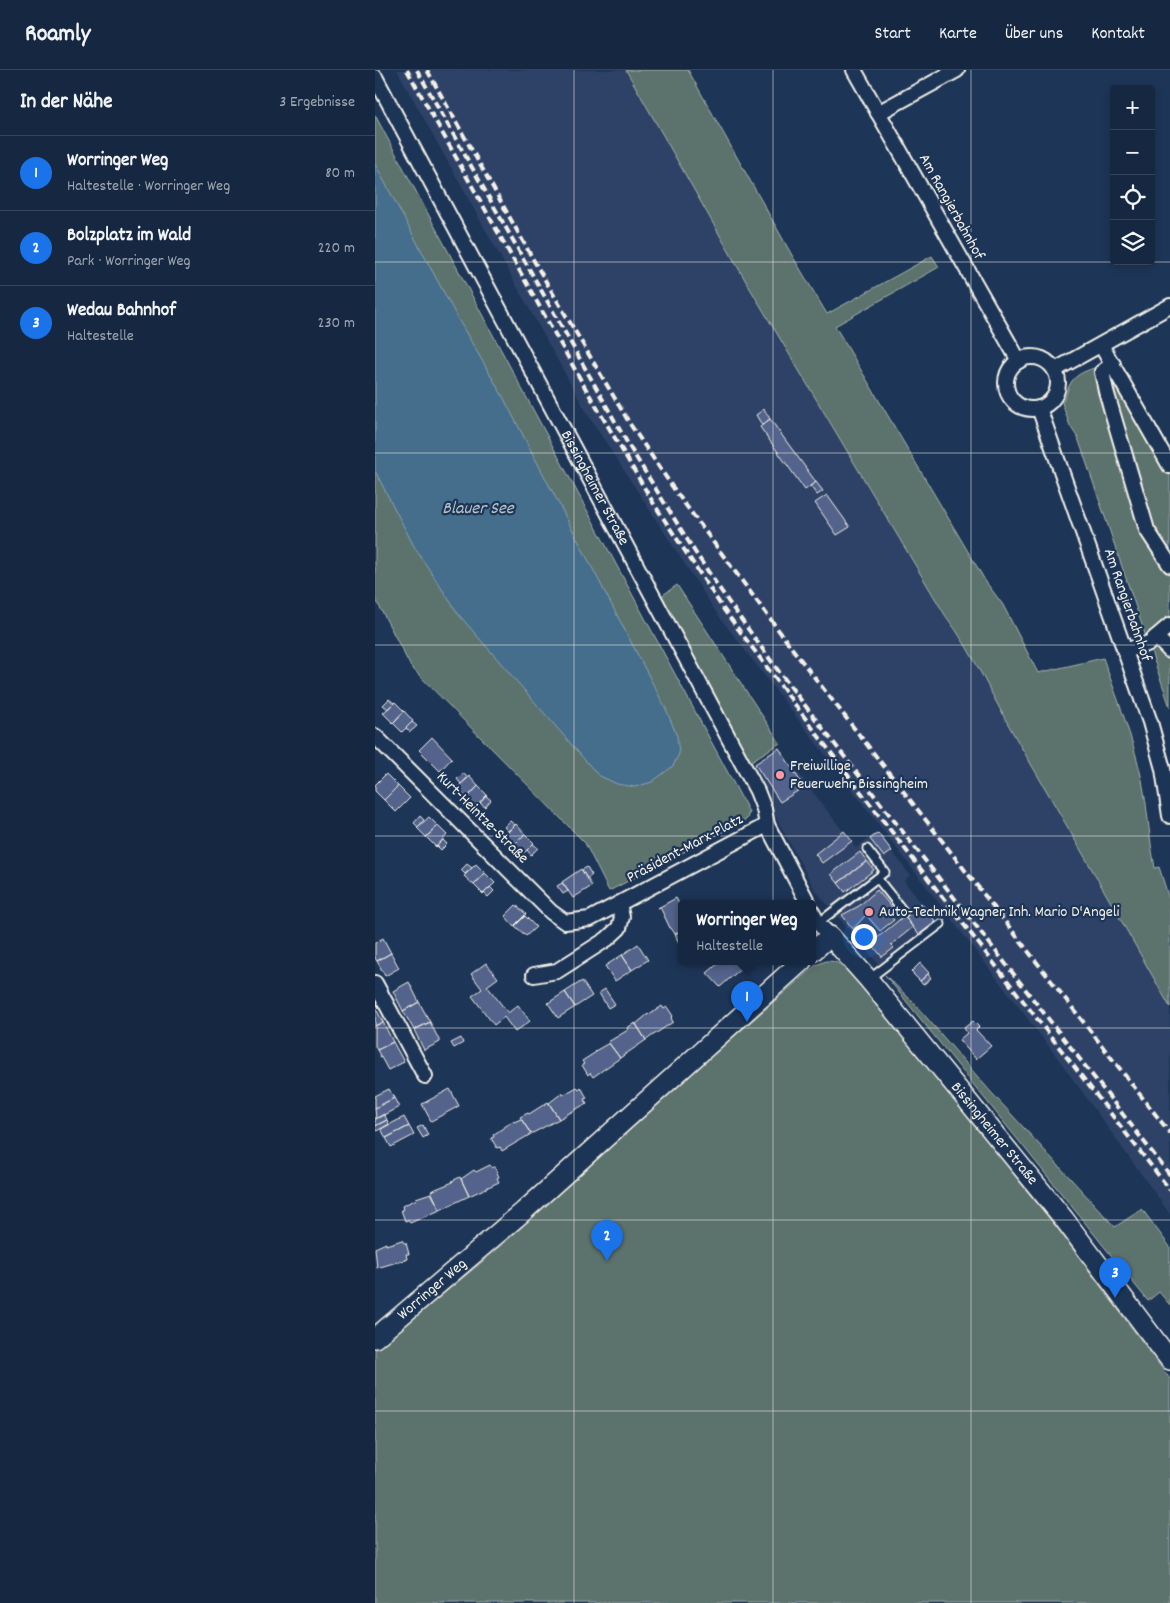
<!DOCTYPE html>
<html lang="de">
<head>
<meta charset="utf-8">
<style>
  :root { --surface:#162841; --page:#23344c; --text:#f1f3f6; --muted:#9ea6b1; --line:#35445a; --accent:#1a73e8 }
  body { margin:0; font-family:Dekko,sans-serif; background:var(--page); color:var(--text) }
  .controls { position:absolute; right:15px; top:15px; display:grid; overflow:hidden; border-radius:5px; box-shadow:0 2px 8px #0003 }
  .controls button { width:45px; height:45px; display:grid; place-items:center; padding:0; border:0; border-bottom:1px solid var(--line); background:var(--surface); color:var(--text); font:25px sans-serif }
  .you { position:absolute; left:488px; top:866px; width:18px; height:18px; margin:-12px; border:4px solid #fff; border-radius:50%; background:#1a73e8; box-shadow:0 0 0 8px #1a73e833 }
  .badge { display:grid; place-items:center; width:32px; height:32px; border-radius:50%; background:var(--accent); color:#fff; font-size:16px; font-weight:700 }
  .pin { position:absolute; translate:-50% -41px; filter:drop-shadow(0 1px 2px #0008) }
  .pin::after { content:''; position:absolute; top:26px; width:18px; height:15px; background:inherit; clip-path:polygon(0 0,100% 0,50% 100%) }
  .popup { position:absolute; left:303px; top:830px; width:138px; height:65px; box-sizing:border-box; display:grid; place-content:center; border-radius:5px; background:var(--surface); filter:drop-shadow(0 1px 4px #0005); font-size:16px; white-space:nowrap; color:var(--muted) }
  .popup b { font-size:19px; color:var(--text) }
  .popup::after { content:''; position:absolute; left:50%; top:100%; margin-left:-10px; border:10px solid transparent; border-top-color:var(--surface) }
  .list { margin:0; padding:0; list-style:none }
  h2 { display:flex; justify-content:space-between; align-items:center; height:65px; margin:0; padding:0 20px; font-size:21px }
  h2 small { font-size:16px; font-weight:400; color:var(--muted) }
  .list li { display:grid; grid-template-columns:32px 1fr auto; gap:15px; align-items:center; box-sizing:border-box; height:75px; padding:0 20px; border-top:1px solid var(--line) }
  .list b { display:block; font-size:19px; white-space:nowrap }
  .list p { margin:0; font-size:16px; white-space:nowrap; color:var(--muted) }
  .list em { font-size:16px; font-style:normal; color:var(--muted) }
  .icon { flex:none; width:28px; height:28px; fill:none; stroke:currentColor; stroke-width:2; stroke-linecap:round; stroke-linejoin:round }
  .map { position:relative; flex:none; width:795px; height:1533px; overflow:hidden }
  header { display:flex; align-items:center; gap:30px; box-sizing:border-box; height:70px; padding:0 25px; background:var(--surface); border-bottom:1px solid var(--line) }
  header strong { font-size:24px }
  nav { display:flex; gap:28px; margin-inline-start:auto; font-size:18px }
  main { display:flex }
  aside { flex:1; background:var(--surface) }
  .map>svg:first-child { display:block }
</style>
</head>
<body>
<header>
<strong>Roamly</strong>
<nav><a>Start</a><a>Karte</a><a>Über uns</a><a>Kontakt</a></nav>
</header>
<main>
<aside>
<h2>In der Nähe<small>3 Ergebnisse</small></h2>
<ul class="list">
<li><span class="badge">1</span><div><b>Worringer Weg</b><p>Haltestelle · Worringer Weg</p></div><em>80 m</em></li>
<li><span class="badge">2</span><div><b>Bolzplatz im Wald</b><p>Park · Worringer Weg</p></div><em>220 m</em></li>
<li><span class="badge">3</span><div><b>Wedau Bahnhof</b><p>Haltestelle</p></div><em>230 m</em></li>
</ul>
</aside>
<div class="map">
<svg width="795" height="1533" viewBox="0 0 795 1533">
  <rect width="100%" height="100%" fill="#1d3557"/>
  <filter id="ink" filterUnits="userSpaceOnUse"><feTurbulence type="fractalNoise" baseFrequency=".02" numOctaves="2"/><feDisplacementMap in="SourceGraphic" scale="10" xChannelSelector="R" yChannelSelector="G"/><feConvolveMatrix kernelMatrix="1 2 1 2 8 2 1 2 1" color-interpolation-filters="sRGB"/></filter>
  <g filter="url(#ink)">
    <!-- built -->
    <path fill="#2d4367" d="M22,0H251L373,215L570,545L584,566L610,610L641,668L795,937V1144L682,987L343,545L213,345Z
      M404,678L481,778L502,762L535,805L529,811L561,852L505,896L440,820L374,697Z"/>
    <!-- green -->
    <path fill="#5c726d" stroke="#a8b2aa" d="M251,0H313L418,187L452,244L557,186L564,197L460,256L611,512L628,535L663,603L728,588C742,628 758,668 767,710C773,739 774,769 780,798L784,797L795,832V937C745,848 694,759 642,670C618,629 599,583 570,545L373,215Z
      M0,45L374,742L372,749L234,821L210,773L36,597L0,528Z
      M732,292L795,404V637L703,368L695,356L687,333C692,326 692,317 697,311C705,300 721,299 732,292Z
      M302,515L405,673L373,693L285,527Z
      M451,891C468,890 475,904 486,916L682,1158L795,1309V1533H0V1280L119,1182L348,976L441,895Z
      M510,905L539,933L615,1021L740,1157L767,1139L795,1177V1235L784,1222L773,1231Z"/>
    <!-- water -->
    <path fill="#446d8c" stroke="#8aa2b1" d="M0,94L83,249L127,325L291,639L302,666L304,684L298,696L277,712L260,717L242,714L223,705L84,545L40,478L0,401Z"/>
    <!-- building -->
    <path fill="#52648b" stroke="#f4f1e8" d="M389,339L395,349L387,355L381,345Z
      M395,349L441,412L430,420L385,357Z
      M441,412L448,421L442,425L435,416Z
      M452,425L475,457L462,465L440,433Z
      M14,629L19,633L13,639L8,635Z
      M20,632L29,641L18,653L8,643Z
      M29,641L38,651L27,662L18,653Z
      M37,652L42,656L35,662L31,658Z
      M57,667L77,688L65,701L44,680Z
      M404,678L429,717L405,732L380,694Z
      M88,703L93,708L86,714L82,709Z
      M11,704L23,716L9,730L0,721V715Z
      M94,706L103,716L92,728L82,718Z
      M23,716L35,728L21,742L9,730Z
      M103,716L112,725L101,737L92,728Z
      M111,726L116,730L110,737L105,733Z
      M45,746L49,750L43,757L39,753Z
      M54,747L63,756L51,767L42,758Z
      M135,751L140,755L133,761L129,757Z
      M141,754L150,764L139,775L129,766Z
      M63,756L72,765L61,777L51,767Z
      M469,761L477,771L447,793L440,784Z
      M503,763L517,781L509,787L495,769Z
      M150,764L159,773L148,784L139,775Z
      M68,770L72,774L66,780L62,776Z
      M158,774L163,778L156,785L152,780Z
      M485,782L492,791L463,813L456,804Z
      M492,791L499,800L470,822L463,813Z
      M92,794L97,798L90,804L86,800Z
      M101,794L110,803L99,815L89,806Z
      M212,797L217,805L212,809L207,800Z
      M206,799L217,816L198,828L187,812Z
      M110,803L120,813L108,824L99,815Z
      M187,813L193,821L188,824L182,816Z
      M115,817L119,821L113,827L109,823Z
      M502,820L519,840L514,844L519,850L505,861L491,845L478,859L467,845L484,836Z
      M301,828L307,839V860L300,864L296,858H295L285,837L283,838Z
      M546,833L561,852L544,865L529,846Z
      M141,835L151,844L139,856L130,846Z
      M150,846L161,857L151,866L140,856Z
      M529,846L538,857L516,875L519,878L507,887L496,873Z
      M307,860V881L300,864Z
      M8,868L16,883L2,891L0,888V873Z
      M263,874L273,890L257,900L247,885Z
      M16,883L24,898L10,906L2,891Z
      M247,885L257,900L240,911L230,896Z
      M348,891H366L370,895L345,917L332,903L345,892L346,893Z
      M111,893L123,908L112,916L133,943L143,935L155,951L140,962L129,947L119,955L97,926L107,919L96,904Z
      M545,893L554,903L545,911L536,902Z
      M553,904L556,908L548,915L545,911Z
      M207,911L217,926L200,937L190,922Z
      M34,912L44,932L28,941L18,921Z
      M230,919L240,934L233,938L224,923Z
      M190,922L200,937L183,948L173,933Z
      M44,932L55,952L39,960L28,941Z
      M287,936L289,939L292,937L298,946L296,948L298,952L271,970L261,954L273,944L274,945Z
      M0,937L8,952L0,956Z
      M598,951L604,957L601,960L616,976L601,989L584,970L592,963L589,958Z
      M8,952L18,972L2,980L0,976V956Z
      M55,952L65,972L49,980L39,960Z
      M260,953L271,970L245,988L233,972L253,960L252,958Z
      M86,968L88,973L79,978L76,973Z
      M18,972L29,992L13,1000L2,980Z
      M234,973L245,988L218,1007L215,1003L213,1005L207,995L209,994L207,991L221,982L220,981Z
      M202,1017L204,1019L206,1017L212,1028L209,1029L212,1033L184,1049L174,1033L187,1023L188,1025Z
      M14,1019L19,1028L0,1038V1026Z
      M75,1019L84,1036L56,1051L47,1034Z
      M19,1028L24,1037L1,1049L0,1038Z
      M173,1032L184,1049L156,1064L145,1047L153,1043L154,1044Z
      M9,1044L12,1050L0,1056V1049Z
      M29,1047L34,1056L11,1068L6,1059Z
      M146,1049L156,1064L127,1081L125,1077L122,1078L116,1068L119,1067L118,1065L138,1051L139,1052Z
      M12,1050L14,1054L0,1062V1056Z
      M48,1055L53,1065L48,1068L42,1058Z
      M34,1056L39,1065L16,1077L11,1068Z
      M115,1095L117,1098L119,1096L124,1107L122,1108L124,1112L94,1126L86,1109L99,1100L101,1102Z
      M85,1107L94,1126L65,1140L56,1121L78,1112L77,1111Z
      M56,1123L65,1140L35,1153L33,1150L30,1151L26,1140L28,1139L27,1136L42,1129L41,1128Z
      M27,1170L29,1173H31L34,1184H31L32,1189L2,1198L0,1178L11,1173V1175Z"/>
    <g fill="none" stroke-linecap="round" stroke-linejoin="round">
      <defs>
        <path id="lane" d="M502,808L529,842
          M443,853L510,802L492,779
          M494,909L566,854"/>
        <g id="street">
          <path d="M479,0L644,291"/>
          <path id="s1" d="M0,7L382,721L389,739L392,755L433,833"/>
          <path d="M503,43L582,0"/>
          <path d="M726,275L795,396"/>
          <circle cx="657" cy="313" r="26"/>
          <path d="M738,294L727,302L731,321L772,460L795,495"/>
          <path d="M680,300L795,236"/>
          <path d="M664,338L775,652L788,699L795,746"/>
          <path d="M781,567L795,581"/>
          <path d="M750,581L774,573L795,555"/>
          <path d="M0,666L176,842L190,852L215,849L392,755"/>
          <path d="M437,842L443,853L455,866"/>
          <path d="M159,905L182,901L232,869L244,858L247,847L244,834"/>
          <path d="M0,913L50,1006"/>
        </g>
        <g id="secondary">
          <path id="s2" d="M437,882L455,866L494,910L689,1149L795,1290"/>
          <path id="s3" d="M0,1268L149,1141L427,891"/>
        </g>
      </defs>
      <!-- lane casing -->
      <use href="#lane" stroke="#f4f1e8" stroke-width="11"/>
      <!-- street casing -->
      <use href="#street" stroke="#f4f1e8" stroke-width="18"/>
      <!-- secondary casing -->
      <use href="#secondary" stroke="#f4f1e8" stroke-width="22"/>
      <!-- lane -->
      <use href="#lane" stroke="#1d3557" stroke-width="7"/>
      <!-- street -->
      <use href="#street" stroke="#1d3557" stroke-width="14"/>
      <!-- secondary -->
      <use href="#secondary" stroke="#1d3557" stroke-width="19"/>
      <!-- rail -->
      <path stroke="#f4f1e8" stroke-width="4" stroke-dasharray="8 4" stroke-linecap="butt" d="M32,0L208,314L279,434L349,540L475,708L795,1120
        M42,0L254,376L320,482L355,534L402,599L482,703L795,1105
        M52,0L163,198L210,278L255,354L301,422L422,585L795,1063"/>
    </g>
  </g>
  <!-- grid -->
  <path fill="none" stroke="#f4f1e8" stroke-width="1" stroke-opacity="0.55" d="M199,0V1533M398,0V1533M596,0V1533M0,192H795M0,383H795M0,575H795M0,766H795M0,958H795M0,1150H795M0,1341H795"/>
  <!-- markers -->
  <g fill="#ff9aa2" stroke="#1d3557" stroke-width="2">
    <circle cx="405" cy="705" r="5"/>
    <circle cx="494" cy="842" r="5"/>
  </g>
  <g text-anchor="middle" dominant-baseline="central" stroke-width="4.5" stroke-linejoin="round" paint-order="stroke">
    <!-- street labels -->
    <g font-size="16" fill="#f4f1e8" stroke="#1d3557">
      <text transform="translate(576 137) rotate(61)">Am Rangierbahnhof</text>
      <text stroke="none"><textPath href="#s1" startOffset="466">Bissingheimer Straße</textPath></text>
      <text transform="translate(752 535) rotate(71)">Am Rangierbahnhof</text>
      <text transform="translate(107 748) rotate(45)">Kurt-Heintze-Straße</text>
      <text transform="translate(310 779) rotate(-28)">Präsident-Marx-Platz</text>
      <text stroke="none"><textPath href="#s2" startOffset="281">Bissingheimer Straße</textPath></text>
      <text stroke="none"><textPath href="#s3" startOffset="75">Worringer Weg</textPath></text>
    </g>
    <!-- poi labels -->
    <g font-size="16" fill="#f4f1e8" stroke="#1d3557" text-anchor="start">
      <text x="415" y="696">Freiwillige<tspan x="415" dy="18">Feuerwehr Bissingheim</tspan></text>
      <text x="504" y="842">Auto-Technik Wagner Inh. Mario D'Angeli</text>
    </g>
    <!-- water labels -->
    <g font-size="18" font-style="italic" fill="#b6c3c8" stroke="#1d3557">
      <text x="103" y="439">Blauer See</text>
    </g>
  </g>
</svg>
<div class="controls">
<button>+</button>
<button>−</button>
<button><svg class="icon" aria-label="locate" viewBox="0 0 24 24"><circle cx="12" cy="12" r="6"/><path d="M12 2v4M12 18v4M2 12h4M18 12h4"/></svg></button>
<button><svg class="icon" aria-label="layers" viewBox="0 0 24 24"><path d="M12 4l9 5-9 5-9-5zM3 14l9 5 9-5"/></svg></button>
</div>
<div class="you"></div>
<div class="pin badge" style="left:372px;top:952px">1</div>
<div class="popup"><b>Worringer Weg</b>Haltestelle</div>
<div class="pin badge" style="left:232px;top:1191px">2</div>
<div class="pin badge" style="left:740px;top:1228px">3</div>
</div>
</main>
</body>
</html>
